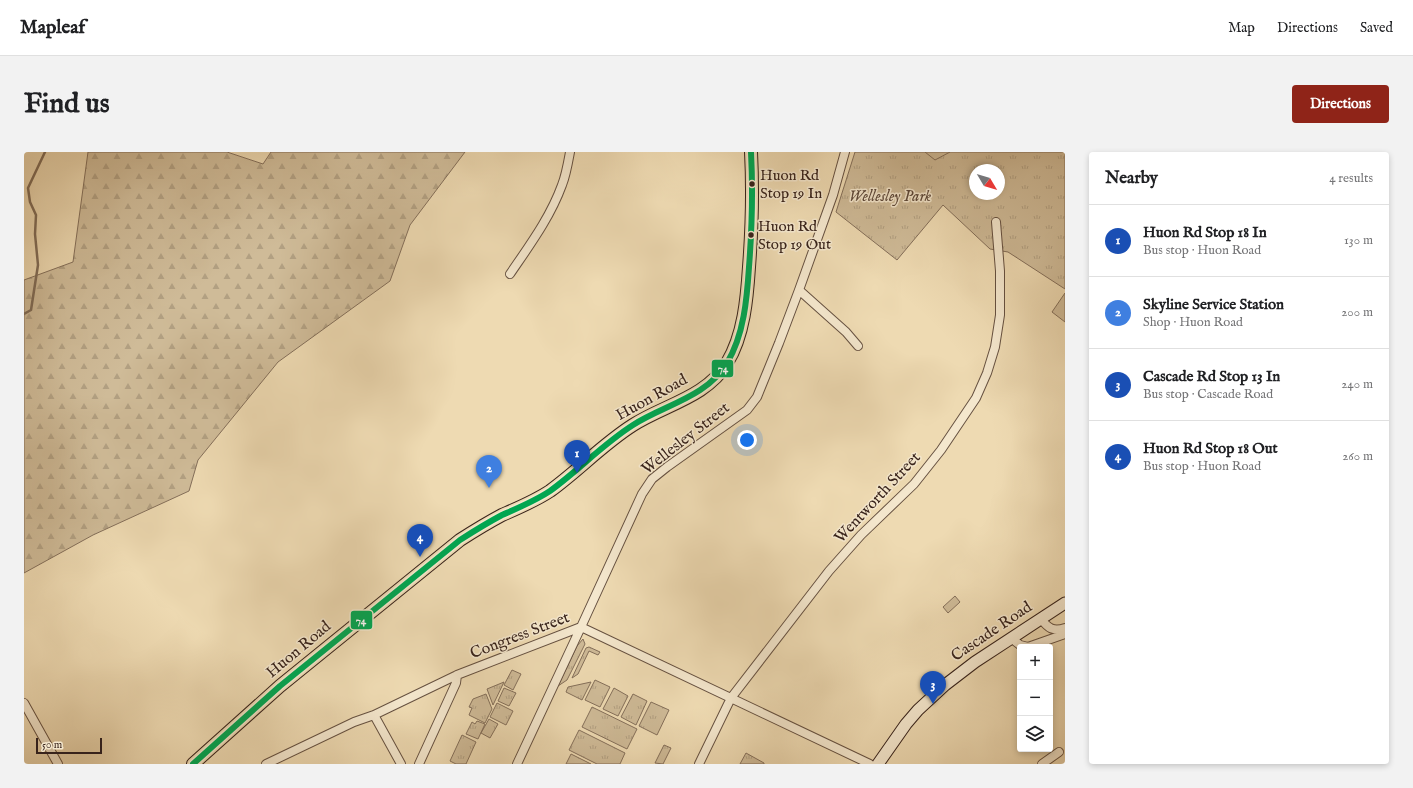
<!DOCTYPE html>
<html lang="en">
<head>
<meta charset="utf-8">
<style>
  :root { --surface:#fff; --page:#f2f2f2; --text:#202124; --muted:#757577; --line:#e0e0e0; --accent:#8f2418 }
  body { margin:0; font-family:"IM FELL English",serif; background:var(--page); color:var(--text) }
  .controls { position:absolute; right:12px; bottom:12px; display:grid; overflow:hidden; border-radius:4px; box-shadow:0 2px 6px #0003 }
  .controls button { width:36px; height:36px; display:grid; place-items:center; padding:0; border:0; border-bottom:1px solid var(--line); background:var(--surface); color:var(--text); font:20px sans-serif }
  .compass { position:absolute; left:945px; top:12px; width:36px; height:36px; border-radius:50%; background:var(--surface); box-shadow:0 2px 6px #0003; rotate:128deg }
  .scale { position:absolute; left:12px; bottom:10px; width:66px; box-sizing:border-box; padding-left:4px; border:2px solid #38231b; border-top:0; font-size:11px; line-height:14px; white-space:nowrap; color:#38231b; -webkit-text-stroke:3px #f4e7cd; paint-order:stroke }
  .you { position:absolute; left:723px; top:288px; width:14px; height:14px; margin:-10px; border:3px solid #fff; border-radius:50%; background:#1a73e8; box-shadow:0 0 0 6px #1a73e833 }
  .badge { display:grid; place-items:center; width:26px; height:26px; border-radius:50%; background:var(--accent); color:#fff; font-size:13px; font-weight:700 }
  .pin { position:absolute; translate:-50% -33px; filter:drop-shadow(0 1px 2px #0008) }
  .pin::after { content:''; position:absolute; top:21px; width:14px; height:12px; background:inherit; clip-path:polygon(0 0,100% 0,50% 100%) }
  .list { margin:0; padding:0; list-style:none }
  h2 { display:flex; justify-content:space-between; align-items:center; height:52px; margin:0; padding:0 16px; font-size:17px }
  h2 small { font-size:13px; font-weight:400; color:var(--muted) }
  .list li { display:grid; grid-template-columns:26px 1fr auto; gap:12px; align-items:center; box-sizing:border-box; height:72px; padding:0 16px; border-top:1px solid var(--line) }
  .list b { display:block; font-size:15px; white-space:nowrap }
  .list p { margin:0; font-size:13px; white-space:nowrap; color:var(--muted) }
  .list em { font-size:13px; font-style:normal; color:var(--muted) }
  .icon { flex:none; width:22px; height:22px; fill:none; stroke:currentColor; stroke-width:2; stroke-linecap:round; stroke-linejoin:round }
  .map { position:relative; flex:none; width:1041px; height:612px; overflow:hidden; border-radius:4px }
  header { display:flex; align-items:center; gap:24px; box-sizing:border-box; height:56px; padding:0 20px; background:var(--surface); border-bottom:1px solid var(--line) }
  header strong { font-size:19px }
  nav { display:flex; gap:22px; margin-inline-start:auto; font-size:14px }
  .intro { display:flex; align-items:center; justify-content:space-between; box-sizing:border-box; height:96px; padding:0 24px }
  h1 { margin:0; font-size:28px }
  .button { padding:10px 18px; border-radius:4px; background:var(--accent); color:#fff; font-size:14px; font-weight:700 }
  main { display:flex; gap:24px; padding:0 24px }
  aside { flex:1; background:var(--surface); border-radius:4px; box-shadow:0 2px 6px #0003 }
  .map>svg:first-child { display:block }
</style>
</head>
<body>
<header>
<strong>Mapleaf</strong>
<nav><a>Map</a><a>Directions</a><a>Saved</a></nav>
</header>
<div class="intro"><h1>Find us</h1><a class="button">Directions</a></div>
<main>
<div class="map">
<svg width="1041" height="612" viewBox="0 0 1041 612">
  <defs>
    <pattern id="grass-tufts" width="24" height="20" patternUnits="userSpaceOnUse"><rect width="24" height="20" fill="#cfbb98"/><path d="M3 7l-1-3M5 7V3M7 7l1-3M15 17l-1-3M17 17v-4M19 17l1-3" fill="none" stroke="#b2a082"/></pattern>
    <pattern id="forest-firs" width="22" height="20" patternUnits="userSpaceOnUse"><rect width="22" height="20" fill="#cfbb98"/><path d="M5 1l3.5 6h-7zM16 11l3.5 6h-7z" fill="#b2a082"/></pattern>
  </defs>
  <rect width="100%" height="100%" fill="#eedab2"/>
  <filter id="stains"><feTurbulence type="fractalNoise" baseFrequency=".005" numOctaves="4"/><feColorMatrix values="0 0 0 0 .2 0 0 0 0 .09 0 0 0 0 .02 0 0 0 .5 -.17"/></filter>
  <radialGradient id="worn" r=".72"><stop offset=".6" stop-color="#630" stop-opacity="0"/><stop offset="1" stop-color="#630" stop-opacity=".3"/></radialGradient>
  <!-- grass -->
  <path fill="url(#grass-tufts)" stroke="#846f5a" fill-rule="evenodd" d="M831,0H1041V137L984,100L966,97L919,53L873,108L812,60ZM951,18H975V42H951Z
    M559,487L561,492L543,528L534,534L553,494Z
    M565,495L576,500L574,503L565,499L554,522L548,526L562,496Z
    M488,518L497,522L489,538L480,533Z
    M571,528L586,535L576,555L561,548Z
    M480,530L469,553L463,537Z
    M567,530L558,548L542,540L544,535Z
    M480,536L492,541L485,554L474,549Z
    M590,536L604,544L594,564L579,557Z
    M462,542L468,557L461,571L445,563L448,556L445,555L449,547Z
    M609,542L623,549L612,573L597,565Z
    M627,550L645,558L633,583L615,574Z
    M473,551L489,559L482,573L466,565Z
    M568,555L613,577L603,597L558,575Z
    M465,567L474,572L466,586L457,581Z
    M453,569L461,572L454,587L442,582L448,570L451,572Z
    M555,578L601,601L596,612H573L545,598Z
    M438,583L452,590L442,612H432L426,609Z
    M640,593L647,596L639,612L631,611Z
    M722,601L740,611V612H716Z
    M547,602L567,612H542Z"/>
  <!-- forest -->
  <path fill="url(#forest-firs)" stroke="#846f5a" d="M64,0H203L239,12L247,0H441L386,73L366,129L254,210L174,308L165,339L69,383L0,421V128L49,110Z"/>
  <!-- garden -->
  <path fill="#cfbb98" stroke="#846f5a" d="M901,0H926L911,8Z
    M1041,141V170L1028,160Z
    M931,444L936,450L924,461L919,455Z"/>
  <g fill="none" stroke-linecap="round" stroke-linejoin="round">
    <!-- stream -->
    <path stroke="#806c57" stroke-width="2.5" d="M0,162L7,158L14,113L11,82L12,63L6,50L4,36L21,0"/>
    <defs>
      <path id="street" d="M486,122C505,94 526,66 538,33C542,23 544,11 546,0
        M775,138L822,180L834,194
        M1017,467C1024,476 1029,480 1041,476
        M987,486L996,493L1004,495L1041,482
        M0,551L34,612
        M350,563L377,612
        M242,612L330,570L350,563L433,523L557,475L846,612
        M395,612L432,531L433,523
        M493,612L557,475L618,342L628,327L643,315L723,258L733,245L755,191L775,138L809,43L821,0
        M675,612L707,546L805,419L837,383L890,332L917,298L952,246L963,221L971,195L976,163V119L972,70
        M1018,612L1035,600"/>
      <path id="secondary" d="M854,612L882,572L894,558L921,533L951,510L1041,451"/>
      <path id="primary" d="M169,612L256,534L436,388C450,379 463,371 478,363C494,356 511,349 526,339C555,318 579,292 609,273C640,253 683,245 703,211C720,183 723,146 725,115C728,76 729,38 727,0"/>
    </defs>
    <!-- street casing -->
    <use href="#street" stroke="#665141" stroke-width="10"/>
    <!-- secondary casing -->
    <use href="#secondary" stroke="#38231b" stroke-width="13"/>
    <!-- primary casing -->
    <use href="#primary" stroke="#38231b" stroke-width="14"/>
    <!-- street -->
    <use href="#street" stroke="#f4e7cd" stroke-width="8"/>
    <!-- secondary -->
    <use href="#secondary" stroke="#f4e7cd" stroke-width="11"/>
    <!-- primary -->
    <use href="#primary" stroke="#eedab2" stroke-width="12"/>
    <defs>
      <path id="bus-1" d="M169,612L256,534L436,388C450,379 463,371 478,363C494,356 511,349 526,339C555,318 579,292 609,273C640,253 683,245 703,211C720,183 723,146 725,115C728,76 729,38 727,0"/>
    </defs>
    <!-- bus-1 casing -->
    <use href="#bus-1" stroke="#f4e7cd" stroke-width="9"/>
    <!-- bus-1 -->
    <use href="#bus-1" stroke="#00a651" stroke-width="6"/>
  </g>
  <!-- markers -->
  <g fill="#38231b" stroke="#f4e7cd" stroke-width="1.5">
    <circle cx="728" cy="32" r="3.5"/>
    <circle cx="727" cy="83" r="3.5"/>
  </g>
  <g text-anchor="middle" dominant-baseline="central" stroke-width="3" stroke-linejoin="round" paint-order="stroke">
    <!-- bus labels -->
    <g font-size="15" fill="#38231b" stroke="#f4e7cd" text-anchor="start">
      <text x="736" y="23">Huon Rd<tspan x="736" dy="18">Stop 19 In</tspan></text>
      <text x="734" y="74">Huon Rd<tspan x="734" dy="18">Stop 19 Out</tspan></text>
    </g>
    <!-- park labels -->
    <g font-size="16" font-style="italic" fill="#5e493a" stroke="#f4e7cd">
      <text x="866" y="45">Wellesley Park</text>
    </g>
    <!-- street labels -->
    <g font-size="16" fill="#38231b" stroke="#f4e7cd">
      <text transform="translate(628 246) rotate(-29)">Huon Road</text>
      <text transform="translate(662 287) rotate(-38)">Wellesley Street</text>
      <text transform="translate(854 346) rotate(-47)">Wentworth Street</text>
      <text transform="translate(968 480) rotate(-34)">Cascade Road</text>
      <text transform="translate(496 484) rotate(-21)">Congress Street</text>
      <text transform="translate(275 498) rotate(-40)">Huon Road</text>
    </g>
  </g>
  <g stroke="#f4e7cd" stroke-width="1.5">
    <rect x="687" y="207" width="23" height="19" rx="4" fill="#00a651"/>
    <rect x="326" y="458" width="23" height="20" rx="4" fill="#00a651"/>
  </g>
  <g font-size="11" text-anchor="middle" font-weight="bold" fill="#fff">
    <text x="699" y="220">74</text>
    <text x="337" y="472">74</text>
  </g>
  <rect width="100%" height="100%" filter="url(#stains)"/>
  <rect width="100%" height="100%" fill="url(#worn)"/>
</svg>
<div class="controls">
<button>+</button>
<button>−</button>
<button><svg class="icon" aria-label="layers" viewBox="0 0 24 24"><path d="M12 4l9 5-9 5-9-5zM3 14l9 5 9-5"/></svg></button>
</div>
<svg class="compass" viewBox="-18 -18 36 36"><path d="M0-13l5 13h-10z" fill="#e53935"/><path d="M0 13l5-13h-10z" fill="#757577"/></svg>
<div class="scale">50 m</div>
<div class="you"></div>
<div class="pin badge" style="left:553px;top:321px;background:#1a4fb4">1</div>
<div class="pin badge" style="left:465px;top:336px;background:#3f7fe0">2</div>
<div class="pin badge" style="left:909px;top:552px;background:#1a4fb4">3</div>
<div class="pin badge" style="left:396px;top:405px;background:#1a4fb4">4</div>
</div>
<aside>
<h2>Nearby<small>4 results</small></h2>
<ul class="list">
<li><span class="badge" style="background:#1a4fb4">1</span><div><b>Huon Rd Stop 18 In</b><p>Bus stop · Huon Road</p></div><em>130 m</em></li>
<li><span class="badge" style="background:#3f7fe0">2</span><div><b>Skyline Service Station</b><p>Shop · Huon Road</p></div><em>200 m</em></li>
<li><span class="badge" style="background:#1a4fb4">3</span><div><b>Cascade Rd Stop 13 In</b><p>Bus stop · Cascade Road</p></div><em>240 m</em></li>
<li><span class="badge" style="background:#1a4fb4">4</span><div><b>Huon Rd Stop 18 Out</b><p>Bus stop · Huon Road</p></div><em>260 m</em></li>
</ul>
</aside>
</main>
</body>
</html>
